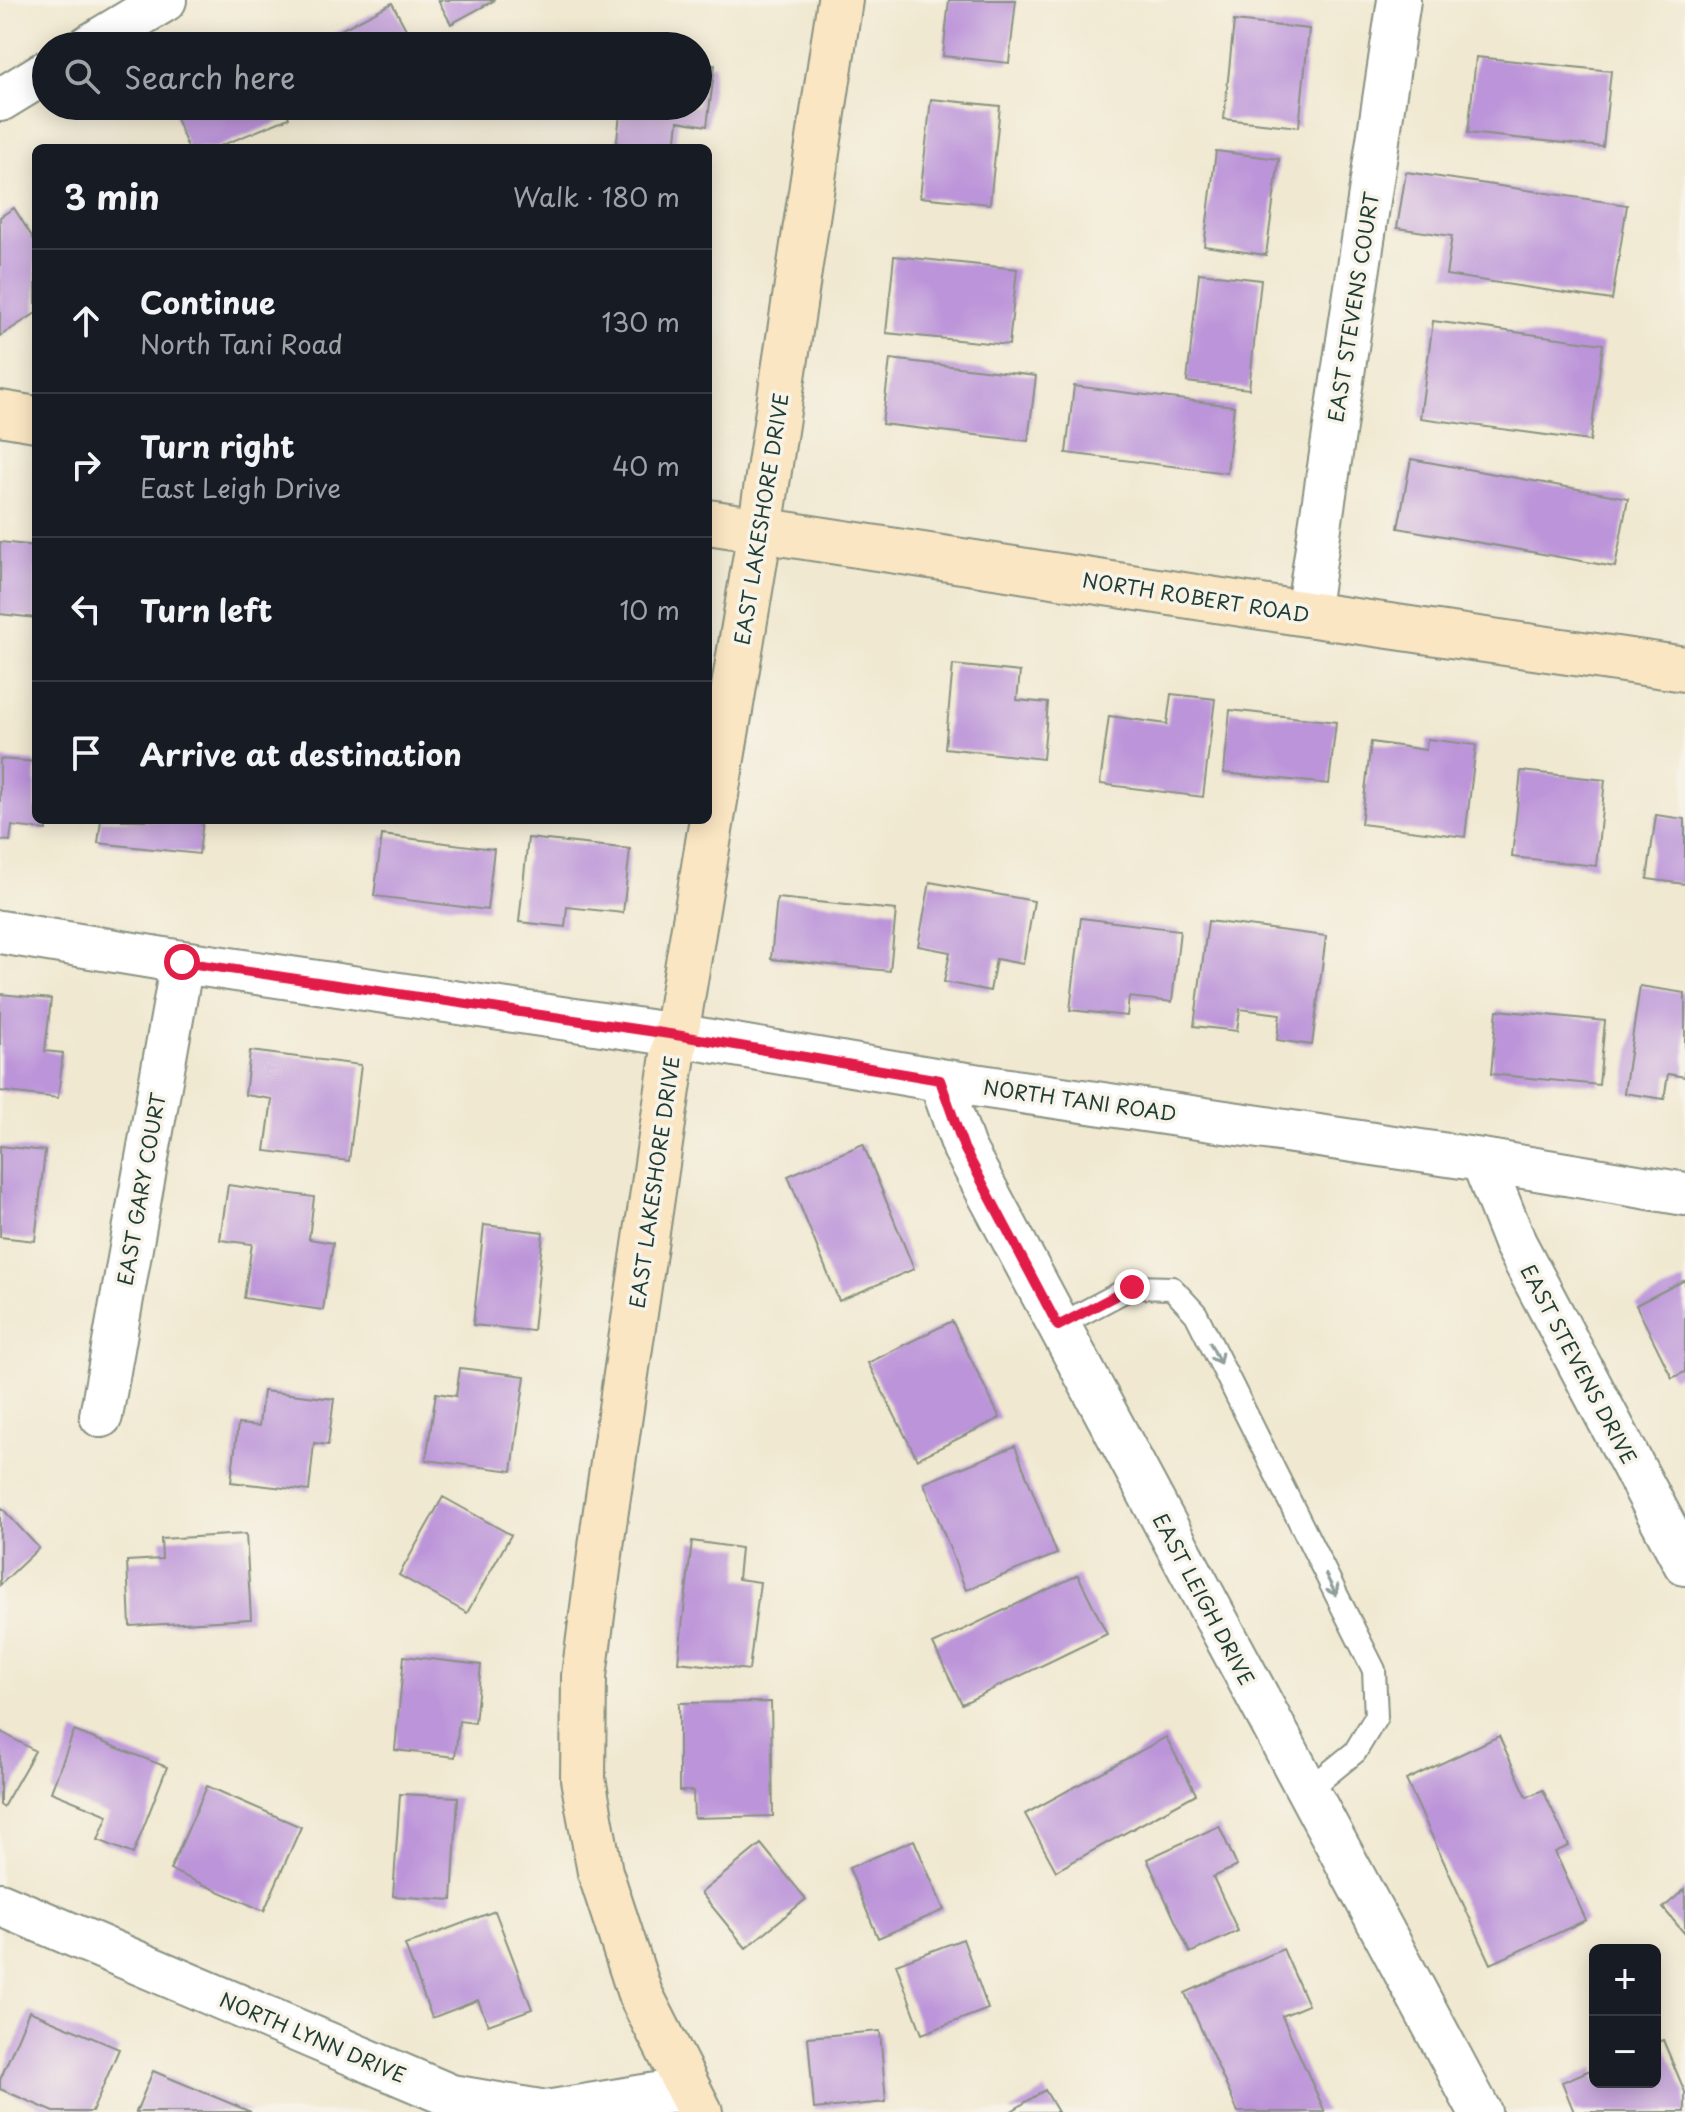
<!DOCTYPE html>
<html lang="en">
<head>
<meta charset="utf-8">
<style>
  :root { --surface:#171b24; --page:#20242c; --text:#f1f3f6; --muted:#9ea1a6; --line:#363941 }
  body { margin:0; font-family:"Playpen Sans",sans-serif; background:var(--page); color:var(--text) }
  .controls { position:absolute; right:24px; bottom:24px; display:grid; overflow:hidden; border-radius:12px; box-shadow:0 4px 20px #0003 }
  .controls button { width:72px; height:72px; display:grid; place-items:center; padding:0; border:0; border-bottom:2px solid var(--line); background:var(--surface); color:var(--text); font:40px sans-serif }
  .stop { position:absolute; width:24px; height:24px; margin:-18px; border:6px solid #e11d48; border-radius:50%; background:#fff }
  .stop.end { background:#e11d48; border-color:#fff; box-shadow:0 2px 8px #0008 }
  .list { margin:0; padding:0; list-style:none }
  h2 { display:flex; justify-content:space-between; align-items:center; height:104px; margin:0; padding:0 32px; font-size:34px }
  h2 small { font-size:26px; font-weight:400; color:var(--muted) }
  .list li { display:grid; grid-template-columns:52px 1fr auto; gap:24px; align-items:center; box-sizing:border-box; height:144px; padding:0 32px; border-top:2px solid var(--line) }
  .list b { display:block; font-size:30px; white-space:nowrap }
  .list p { margin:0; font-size:26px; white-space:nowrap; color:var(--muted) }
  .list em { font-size:26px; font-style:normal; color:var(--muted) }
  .icon { flex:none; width:44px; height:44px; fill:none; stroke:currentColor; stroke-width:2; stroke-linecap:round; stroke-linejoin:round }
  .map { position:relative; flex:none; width:1685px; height:2112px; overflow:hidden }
  .search { position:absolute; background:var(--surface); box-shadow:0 4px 20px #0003; left:32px; top:32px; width:680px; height:88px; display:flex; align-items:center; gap:20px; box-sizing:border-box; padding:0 28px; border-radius:44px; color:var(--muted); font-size:30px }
  .panel { position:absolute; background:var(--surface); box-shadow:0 4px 20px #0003; left:32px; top:144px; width:680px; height:680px; border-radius:12px }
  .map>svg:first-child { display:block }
</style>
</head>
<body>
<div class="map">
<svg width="1685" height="2112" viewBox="0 0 1685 2112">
  <rect width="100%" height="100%" fill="#f7f3e8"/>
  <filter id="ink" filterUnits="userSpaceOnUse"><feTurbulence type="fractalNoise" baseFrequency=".0125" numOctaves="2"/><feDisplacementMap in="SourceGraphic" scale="16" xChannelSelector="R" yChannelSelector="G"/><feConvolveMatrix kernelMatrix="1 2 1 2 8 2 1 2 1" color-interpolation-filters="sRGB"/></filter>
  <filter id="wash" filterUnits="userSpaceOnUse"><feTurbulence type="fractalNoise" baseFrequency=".006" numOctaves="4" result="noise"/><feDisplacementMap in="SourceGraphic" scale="32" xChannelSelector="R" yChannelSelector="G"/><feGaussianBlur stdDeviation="1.8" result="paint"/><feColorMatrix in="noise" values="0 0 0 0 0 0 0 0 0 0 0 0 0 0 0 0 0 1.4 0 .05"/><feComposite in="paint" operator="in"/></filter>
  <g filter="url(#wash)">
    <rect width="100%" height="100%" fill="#f0e8d0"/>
    <g id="blocks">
      <!-- building -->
      <path fill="#bc94d9" d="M438,0H495L451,24Z
        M949,0H1016L1009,63L943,56Z
        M392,3L415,46H310Z
        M1234,21L1309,29L1299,127L1224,119Z
        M1476,57L1611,71L1603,147L1468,133Z
        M698,63L715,65L707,126L678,121L675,148H616L621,106H698Z
        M931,99L1000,106L990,204L920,197Z
        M171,106H284L289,118L215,148H188Z
        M1216,151L1279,159L1266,255L1204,246Z
        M1406,172L1627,205L1612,300L1446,275L1452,236L1397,228Z
        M14,208L36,243V313L0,336V217Z
        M894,256L1017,269L1009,345L886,333Z
        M1199,273L1261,280L1249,389L1187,382Z
        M1433,321L1603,344L1590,441L1420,418Z
        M890,359L1036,376L1028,441L882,424Z
        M1074,386L1234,406L1227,473L1066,453Z
        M1411,459L1628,498L1615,567L1398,528Z
        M0,542L36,546V618L0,614Z
        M953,665L1020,672L1017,700L1048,703L1043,759L945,748Z
        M1171,694L1215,699L1203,797L1100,784L1109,716L1167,724Z
        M1230,710L1336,722L1329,784L1224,773Z
        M1427,739L1476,745L1465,837L1361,824L1371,742L1426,750Z
        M0,759L36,762V820H47L46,830L12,826L10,841L0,840Z
        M1521,771L1605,780L1596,866L1512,857Z
        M1656,815L1685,819V884L1647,879Z
        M101,820H203L199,854L98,843Z
        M382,835L494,849L487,910L374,896Z
        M528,838L630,849L623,913L567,907L565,927L519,922Z
        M930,882L1034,901L1023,964L996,959L990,991L944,982L950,952L918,946Z
        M777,898L896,910L890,971L771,959Z
        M1081,918L1180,930L1172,1002L1129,997L1127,1016L1070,1010Z
        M1208,921L1326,936L1312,1045L1277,1040L1280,1014L1240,1009L1237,1031L1194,1026Z
        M1640,986L1685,993V1077L1668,1074L1664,1099L1624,1093Z
        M0,994L51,999L45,1051L63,1053L58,1098L0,1091Z
        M1497,1010L1605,1021L1599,1085L1491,1074Z
        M250,1051L361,1065L349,1161L265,1151L272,1099L245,1095Z
        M863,1144L914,1269L839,1301L788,1176Z
        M0,1146L45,1151L35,1241L0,1237Z
        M228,1185L314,1197L309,1239L333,1243L323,1310L244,1298L252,1244L220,1240Z
        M484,1225L543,1232L533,1331L473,1325Z
        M1685,1280V1372L1672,1378L1636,1305Z
        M952,1321L1000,1418L917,1459L868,1363Z
        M460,1368L525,1376L512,1471L426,1460L436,1393L456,1396Z
        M263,1391L334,1399L328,1445L314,1443L309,1491L231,1482L238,1424L259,1426Z
        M1015,1446L1057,1554L966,1590L924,1483Z
        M443,1497L511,1535L467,1613L399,1575Z
        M0,1506L39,1548L0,1585Z
        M246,1534L251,1619L130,1626L127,1561L162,1559L161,1539Z
        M692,1541L741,1548L738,1579L760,1582L749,1670L678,1662Z
        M1078,1575L1107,1634L962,1704L933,1644Z
        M404,1656L481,1665L475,1723L459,1721L455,1757L395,1750Z
        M771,1702L773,1816L694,1818L693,1791H679V1703Z
        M0,1731L35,1751L3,1807L0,1805Z
        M74,1731L167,1767L133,1854L98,1840L108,1815L51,1792Z
        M1499,1736L1527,1797L1543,1790L1569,1846L1555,1852L1586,1920L1491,1964L1406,1780Z
        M1166,1737L1196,1794L1056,1871L1025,1814Z
        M207,1786L301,1827L264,1911L170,1870Z
        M400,1794L458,1797L452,1900L393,1896Z
        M1219,1826L1237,1866L1213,1877L1238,1931L1190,1953L1147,1859Z
        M914,1840L944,1910L878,1938L849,1868Z
        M761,1844L806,1899L746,1948L701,1893Z
        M1685,1889V1934L1663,1908Z
        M495,1911L532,2009L488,2025L478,2000L432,2018L405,1945Z
        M963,1939L988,2009L922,2034L896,1964Z
        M1283,1949L1308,2005L1282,2016L1325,2112H1238L1185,1993Z
        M29,2011L119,2049L92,2112H54L0,2089V2080Z
        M880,2031L886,2102L814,2109L808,2037Z
        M1663,2040L1685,2092V2112H1574L1562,2082L1595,2068V2082H1655V2043Z
        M153,2071L251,2112H136Z
        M1045,2090L1058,2112H1010Z"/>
    </g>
  </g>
  <g filter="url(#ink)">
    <use href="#blocks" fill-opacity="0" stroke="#889282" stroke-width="2"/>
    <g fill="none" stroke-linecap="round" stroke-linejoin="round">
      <defs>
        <path id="lane" d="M1058,1326L1132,1287L1172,1288L1196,1314L1374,1670L1376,1717L1355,1752L1307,1791"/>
        <path id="street" d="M89,46L165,0
          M0,100L46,72
          M1307,614L1399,0
          M0,932L182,962L676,1035L940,1080L1482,1160L1685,1194
          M940,1080L964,1148L1480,2112
          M1482,1160L1515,1243L1685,1564
          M101,1416L182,962
          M0,1904L451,2096L546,2112L687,2089"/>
        <path id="secondary" d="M0,413L36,419
          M708,522L1307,614L1685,669
          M700,2112L640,1994L600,1872L583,1779L584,1676L604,1524L676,1035L760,530L840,0"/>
      </defs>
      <!-- lane casing -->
      <use href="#lane" stroke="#889282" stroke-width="26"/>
      <!-- street casing -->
      <use href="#street" stroke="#889282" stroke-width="46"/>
      <!-- secondary casing -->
      <use href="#secondary" stroke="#889282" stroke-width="48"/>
      <!-- lane -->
      <use href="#lane" stroke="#fff" stroke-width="22"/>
      <!-- street -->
      <use href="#street" stroke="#fff" stroke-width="42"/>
      <!-- secondary -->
      <use href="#secondary" stroke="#fbe6c3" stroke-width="44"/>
    </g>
    <!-- one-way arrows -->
    <defs><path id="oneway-shaft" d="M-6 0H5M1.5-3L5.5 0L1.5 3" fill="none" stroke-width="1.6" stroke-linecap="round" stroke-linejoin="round" transform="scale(2)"/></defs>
    <g stroke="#8f9e9a">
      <use href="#oneway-shaft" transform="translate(1215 1353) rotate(64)"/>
      <use href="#oneway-shaft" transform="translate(1331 1585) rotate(63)"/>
    </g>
  </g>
  <g fill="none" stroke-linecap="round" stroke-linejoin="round" filter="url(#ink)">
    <!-- route -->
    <path stroke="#e11d48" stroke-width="10" d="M182,962L676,1035L940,1080L964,1148L1058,1326L1132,1287"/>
  </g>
  <g text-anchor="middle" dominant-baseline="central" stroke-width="7" stroke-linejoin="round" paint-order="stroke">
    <!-- street labels -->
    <g font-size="20" fill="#1f3d34" stroke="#f7f3e8">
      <text transform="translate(1353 307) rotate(-81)">EAST STEVENS COURT</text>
      <text transform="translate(761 519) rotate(-81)">EAST LAKESHORE DRIVE</text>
      <text transform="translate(1196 597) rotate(9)">NORTH ROBERT ROAD</text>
      <text transform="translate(1080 1100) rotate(8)">NORTH TANI ROAD</text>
      <text transform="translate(654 1182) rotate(-82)">EAST LAKESHORE DRIVE</text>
      <text transform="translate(141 1189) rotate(-80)">EAST GARY COURT</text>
      <text transform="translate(1579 1364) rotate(62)">EAST STEVENS DRIVE</text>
      <text transform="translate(1204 1599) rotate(62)">EAST LEIGH DRIVE</text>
      <text transform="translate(313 2037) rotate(23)">NORTH LYNN DRIVE</text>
    </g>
  </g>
</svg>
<div class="controls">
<button>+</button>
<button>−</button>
</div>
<div class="stop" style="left:182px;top:962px"></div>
<div class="stop end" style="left:1132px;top:1287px"></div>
<div class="search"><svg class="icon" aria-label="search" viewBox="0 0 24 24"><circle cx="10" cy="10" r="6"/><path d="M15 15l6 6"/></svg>Search here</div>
<section class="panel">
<h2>3 min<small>Walk · 180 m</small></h2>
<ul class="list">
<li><svg class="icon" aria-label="ahead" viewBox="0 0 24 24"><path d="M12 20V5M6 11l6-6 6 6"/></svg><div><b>Continue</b><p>North Tani Road</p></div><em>130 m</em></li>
<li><svg class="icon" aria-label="right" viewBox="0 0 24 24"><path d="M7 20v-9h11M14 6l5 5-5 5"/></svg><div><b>Turn right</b><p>East Leigh Drive</p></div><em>40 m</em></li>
<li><svg class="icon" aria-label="left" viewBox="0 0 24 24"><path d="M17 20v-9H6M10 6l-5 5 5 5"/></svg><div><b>Turn left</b></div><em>10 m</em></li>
<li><svg class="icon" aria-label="arrive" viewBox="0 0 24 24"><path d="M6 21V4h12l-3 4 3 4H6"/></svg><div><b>Arrive at destination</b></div></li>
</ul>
</section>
</div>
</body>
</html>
